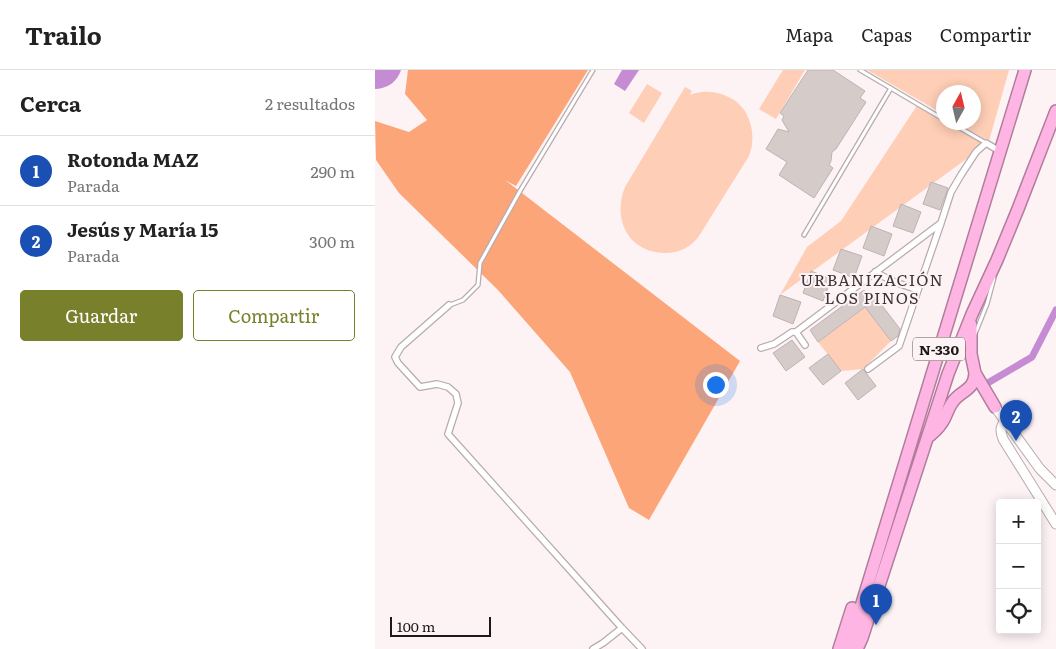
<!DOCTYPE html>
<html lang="es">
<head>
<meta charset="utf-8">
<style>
  :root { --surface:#fff; --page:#f2f2f2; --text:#222; --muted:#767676; --line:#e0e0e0; --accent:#78802b }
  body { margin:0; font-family:Literata,serif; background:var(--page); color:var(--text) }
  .controls { position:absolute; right:15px; bottom:15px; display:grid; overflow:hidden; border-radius:5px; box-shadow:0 2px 12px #0003 }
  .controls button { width:45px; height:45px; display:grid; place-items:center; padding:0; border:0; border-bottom:1px solid var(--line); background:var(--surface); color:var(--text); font:25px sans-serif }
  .compass { position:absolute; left:561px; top:15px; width:45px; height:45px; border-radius:50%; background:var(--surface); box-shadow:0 2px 12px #0003; rotate:8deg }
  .scale { position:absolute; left:15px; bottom:12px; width:101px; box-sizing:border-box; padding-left:5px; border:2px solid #1c1819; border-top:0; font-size:14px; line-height:18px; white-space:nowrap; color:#1c1819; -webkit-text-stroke:4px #fdf2f4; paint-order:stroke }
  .you { position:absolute; left:340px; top:314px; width:18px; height:18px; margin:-12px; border:4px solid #fff; border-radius:50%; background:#1a73e8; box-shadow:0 0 0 8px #1a73e833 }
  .badge { display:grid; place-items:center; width:32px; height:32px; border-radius:50%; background:var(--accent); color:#fff; font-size:16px; font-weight:700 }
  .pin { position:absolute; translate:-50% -41px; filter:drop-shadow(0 1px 2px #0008) }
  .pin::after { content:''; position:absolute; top:26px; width:18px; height:15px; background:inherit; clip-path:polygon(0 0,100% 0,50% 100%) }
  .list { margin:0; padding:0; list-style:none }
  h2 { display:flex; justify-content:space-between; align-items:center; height:65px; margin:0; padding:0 20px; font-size:21px }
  h2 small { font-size:16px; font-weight:400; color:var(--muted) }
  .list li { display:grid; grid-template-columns:32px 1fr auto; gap:15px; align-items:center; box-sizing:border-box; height:70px; padding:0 20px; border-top:1px solid var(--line) }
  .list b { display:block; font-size:19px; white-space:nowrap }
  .list p { margin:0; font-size:16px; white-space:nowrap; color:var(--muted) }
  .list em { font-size:16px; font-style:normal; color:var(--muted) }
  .actions { display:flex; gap:10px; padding:15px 20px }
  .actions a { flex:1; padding:11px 0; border:1px solid var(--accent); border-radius:5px; text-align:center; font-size:18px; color:var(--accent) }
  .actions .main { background:var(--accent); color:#fff }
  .icon { flex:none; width:28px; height:28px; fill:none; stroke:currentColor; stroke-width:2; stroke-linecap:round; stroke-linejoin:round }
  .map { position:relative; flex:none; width:681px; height:579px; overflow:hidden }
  header { display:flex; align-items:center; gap:30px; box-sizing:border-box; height:70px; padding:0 25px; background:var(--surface); border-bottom:1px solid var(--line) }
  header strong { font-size:24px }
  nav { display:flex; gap:28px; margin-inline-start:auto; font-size:18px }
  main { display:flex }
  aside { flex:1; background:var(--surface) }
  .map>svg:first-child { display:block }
</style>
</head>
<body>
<header>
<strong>Trailo</strong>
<nav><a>Mapa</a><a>Capas</a><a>Compartir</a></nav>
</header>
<main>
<aside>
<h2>Cerca<small>2 resultados</small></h2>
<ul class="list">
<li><span class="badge" style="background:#1a4fb4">1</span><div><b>Rotonda MAZ</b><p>Parada</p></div><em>290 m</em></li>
<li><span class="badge" style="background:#1a4fb4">2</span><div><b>Jesús y María 15</b><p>Parada</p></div><em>300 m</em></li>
</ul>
<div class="actions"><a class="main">Guardar</a><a>Compartir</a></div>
</aside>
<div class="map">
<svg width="681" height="579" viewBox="0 0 681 579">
  <rect width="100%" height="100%" fill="#fdf2f4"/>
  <!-- green -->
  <path fill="#feceb6" d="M408,0H430L401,49L384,39Z
    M492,0H634L614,71L582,53L598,52V22H568V44Z
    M272,14L287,23L269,53L254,43Z
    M310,17L317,21L315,25C325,21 335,21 346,24C352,26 359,29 364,34C374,43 379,61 377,74C377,78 375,82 374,86L324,166C316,177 304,183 291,183C253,183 237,149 250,117Z
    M543,34L568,49V52L575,53L611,73L601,82L405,225L432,177L466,151Z
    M490,237L516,271L488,299L466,301L443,272Z"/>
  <!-- forest -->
  <path fill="#fca578" d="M33,0H213L141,116L130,110L365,291L274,450L254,438L195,302L123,220L24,123L1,90L0,51L34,62L52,50L30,24Z"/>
  <!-- water -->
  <path fill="#c58bd3" d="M0,0H26C22,12 13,18 1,19H0Z
    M247,0H264L250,21L239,14Z"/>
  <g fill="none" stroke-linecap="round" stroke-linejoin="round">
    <!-- canal -->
    <path stroke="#c58bd3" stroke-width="7" d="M611,314L657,287L681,240"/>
  </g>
  <!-- building -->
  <path fill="#d5cbc9" stroke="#beb3b2" d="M433,0H458L490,21L485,28L491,32L461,79L457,82L456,91L454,95L458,98L439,128L404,105L412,92L391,79L403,59L414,62L407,50L409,46L405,43Z
    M556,112L573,118L565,140L548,134Z
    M526,134L546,142L538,163L518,156Z
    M496,156L517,164L509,186L488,178Z
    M466,179L487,186L479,208L458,200Z
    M436,201L456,209L448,231L428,223Z
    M489,220L495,228L499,225L525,259L523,266L516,271L490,237L443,272L435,260Z
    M405,225L426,232L418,254L398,246Z
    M417,270L430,287L411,301L398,283Z
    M453,284L466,301L448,315L434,298Z
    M488,299L501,316L483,330L470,313Z"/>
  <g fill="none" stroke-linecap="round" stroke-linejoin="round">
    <defs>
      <path id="lane" d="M485,0L568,49
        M575,52L611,73
        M429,165L516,18
        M75,235L88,230L103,215L105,193L145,121L218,0
        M600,264L612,234L619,208"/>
      <path id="street" d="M500,202L517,211L543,220L566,153
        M74,235L26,277L20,287L23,293L45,317L62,314L73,317L81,324L83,333L73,364L247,558L267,579
        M430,275L421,262L566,153L576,122L586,105L601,82L611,73L621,79
        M386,278L399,274L417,262H421
        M493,299L524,276L543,220
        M218,579L228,573L247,558"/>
      <path id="secondary" d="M620,337L665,399L681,415
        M630,351C625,357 625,361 628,369L681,454"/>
      <path id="highway" d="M596,255V284L600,303L620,337
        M552,368C557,364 563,359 566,354C571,348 572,340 577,333C585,320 599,322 600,303
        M464,579L477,538
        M473,579L650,0
        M482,579L487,568L573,304L597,244L622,190L643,139L681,41"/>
    </defs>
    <!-- lane casing -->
    <use href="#lane" stroke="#b7acae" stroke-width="5.5"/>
    <!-- street casing -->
    <use href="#street" stroke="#b7acae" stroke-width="8"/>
    <!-- secondary casing -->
    <use href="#secondary" stroke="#b7acae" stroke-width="11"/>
    <!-- highway casing -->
    <use href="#highway" stroke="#b07e9c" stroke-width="14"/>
    <!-- lane -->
    <use href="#lane" stroke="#fff" stroke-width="3"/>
    <!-- street -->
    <use href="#street" stroke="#fff" stroke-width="5.5"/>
    <!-- secondary -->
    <use href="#secondary" stroke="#fff" stroke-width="9"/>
    <!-- highway -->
    <use href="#highway" stroke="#ffb5e3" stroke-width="11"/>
  </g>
  <g text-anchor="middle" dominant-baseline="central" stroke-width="4" stroke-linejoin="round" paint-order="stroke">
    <!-- shield labels -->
    <rect fill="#fdf2f4" stroke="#60595b" stroke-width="1" x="538" y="267.5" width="52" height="23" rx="4"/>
    <g font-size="14" font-weight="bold" fill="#1c1819">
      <text x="564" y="279">N-330</text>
    </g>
    <!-- neighbourhood labels -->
    <g font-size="16" letter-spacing="1" fill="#3d3436" stroke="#fdf2f4">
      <text x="497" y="209">URBANIZACIÓN<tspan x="497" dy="18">LOS PINOS</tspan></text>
    </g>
  </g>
</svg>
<div class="controls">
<button>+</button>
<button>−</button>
<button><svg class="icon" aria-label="locate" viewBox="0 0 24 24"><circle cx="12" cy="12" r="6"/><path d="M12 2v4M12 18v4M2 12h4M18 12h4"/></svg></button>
</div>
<svg class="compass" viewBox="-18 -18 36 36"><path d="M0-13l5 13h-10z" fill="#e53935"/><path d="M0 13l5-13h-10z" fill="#767676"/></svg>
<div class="scale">100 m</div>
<div class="you"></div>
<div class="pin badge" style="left:501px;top:555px;background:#1a4fb4">1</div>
<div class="pin badge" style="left:641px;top:371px;background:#1a4fb4">2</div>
</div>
</main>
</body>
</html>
